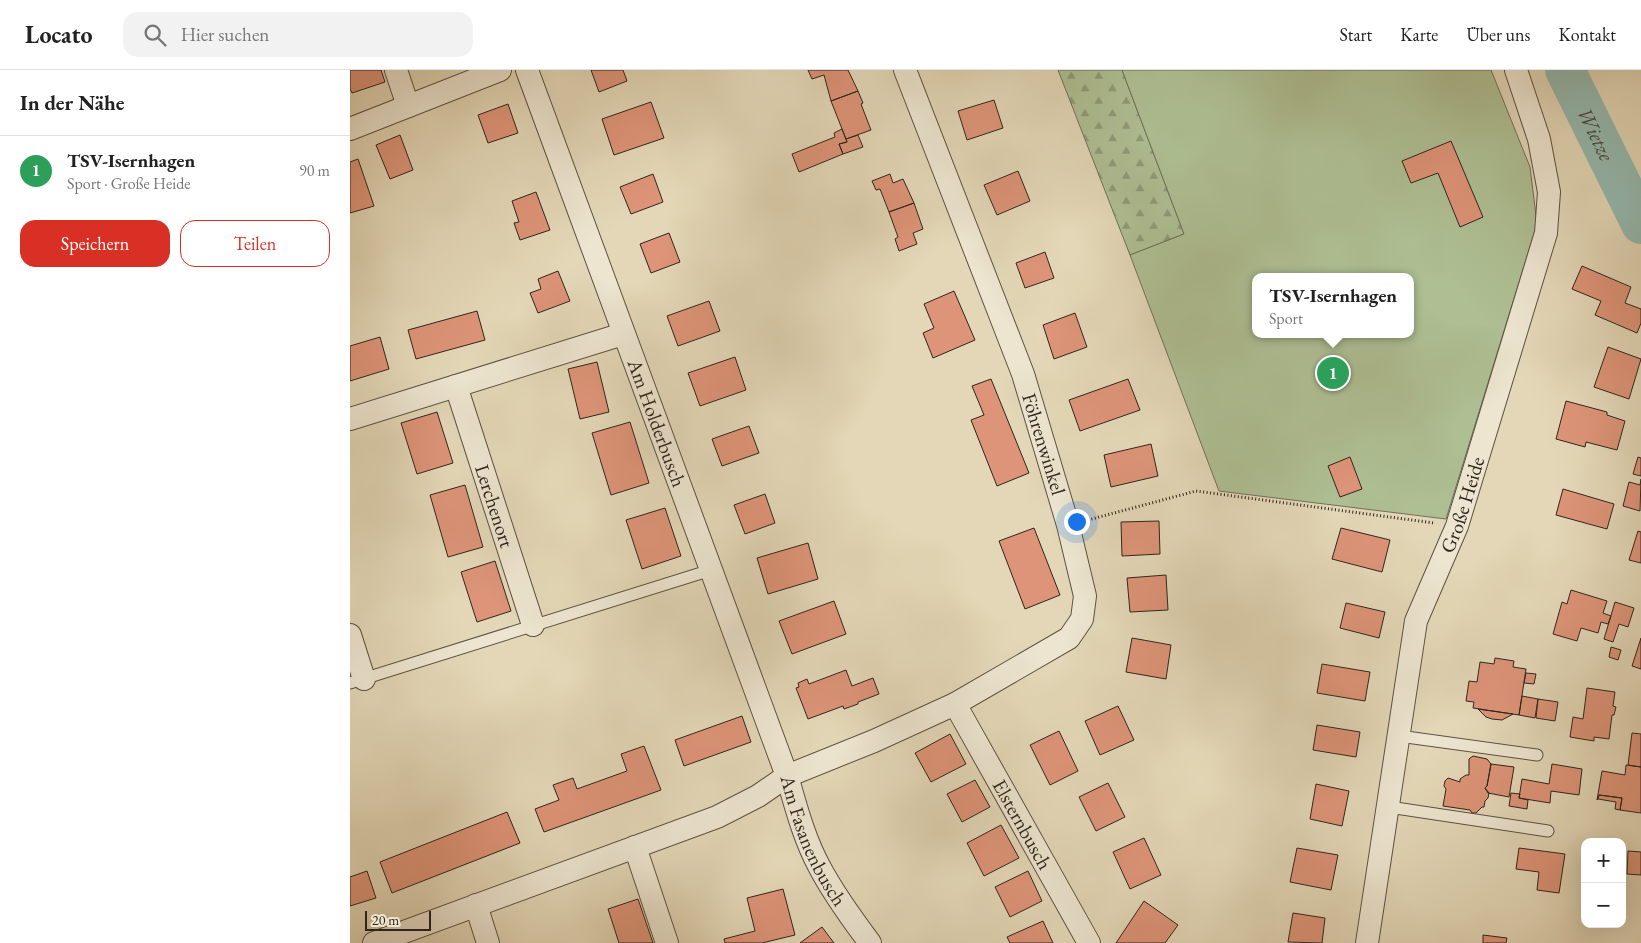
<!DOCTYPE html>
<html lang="de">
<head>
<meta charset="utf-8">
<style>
  :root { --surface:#fff; --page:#f2f2f2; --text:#222; --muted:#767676; --line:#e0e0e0; --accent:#d93025 }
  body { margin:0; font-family:"EB Garamond",serif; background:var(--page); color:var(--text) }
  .controls { position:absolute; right:15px; bottom:15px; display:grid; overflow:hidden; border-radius:10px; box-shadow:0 5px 20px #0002 }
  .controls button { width:45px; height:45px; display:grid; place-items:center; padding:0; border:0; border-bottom:1px solid var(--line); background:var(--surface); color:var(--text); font:25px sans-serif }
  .scale { position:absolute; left:15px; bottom:12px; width:66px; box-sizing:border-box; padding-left:5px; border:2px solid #2f251c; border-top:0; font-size:14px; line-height:18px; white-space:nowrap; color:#2f251c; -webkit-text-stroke:4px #ede5d0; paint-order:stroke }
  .you { position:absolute; left:726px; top:451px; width:18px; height:18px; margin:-12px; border:4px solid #fff; border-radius:50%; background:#1a73e8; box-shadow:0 0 0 8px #1a73e833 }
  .badge { display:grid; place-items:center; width:32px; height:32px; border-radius:50%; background:var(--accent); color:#fff; font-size:16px; font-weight:700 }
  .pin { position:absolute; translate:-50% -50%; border:2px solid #fff; box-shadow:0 1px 5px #0006 }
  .popup { position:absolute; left:902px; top:203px; width:162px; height:65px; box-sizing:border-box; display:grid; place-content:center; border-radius:10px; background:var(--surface); filter:drop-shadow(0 1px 4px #0005); font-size:16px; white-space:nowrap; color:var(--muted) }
  .popup b { font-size:19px; color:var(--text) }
  .popup::after { content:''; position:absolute; left:50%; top:100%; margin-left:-10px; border:10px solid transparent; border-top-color:var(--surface) }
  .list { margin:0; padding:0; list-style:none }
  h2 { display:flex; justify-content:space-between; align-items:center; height:65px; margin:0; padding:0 20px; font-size:21px }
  h2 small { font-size:16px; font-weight:400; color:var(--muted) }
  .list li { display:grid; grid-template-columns:32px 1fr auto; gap:15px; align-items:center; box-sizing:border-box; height:70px; padding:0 20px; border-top:1px solid var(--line) }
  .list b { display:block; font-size:19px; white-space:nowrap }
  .list p { margin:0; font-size:16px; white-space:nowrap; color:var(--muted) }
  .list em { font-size:16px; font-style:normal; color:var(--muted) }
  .actions { display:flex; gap:10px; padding:15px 20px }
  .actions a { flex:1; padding:11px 0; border:1px solid var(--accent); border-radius:15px; text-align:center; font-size:18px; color:var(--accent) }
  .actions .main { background:var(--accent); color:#fff }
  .icon { flex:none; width:28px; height:28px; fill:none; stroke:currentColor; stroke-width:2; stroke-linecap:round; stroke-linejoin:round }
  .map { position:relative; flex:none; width:1291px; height:873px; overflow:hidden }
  header { display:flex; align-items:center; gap:30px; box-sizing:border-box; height:70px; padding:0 25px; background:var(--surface); border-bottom:1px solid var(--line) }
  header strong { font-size:24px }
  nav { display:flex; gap:28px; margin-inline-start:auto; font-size:18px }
  .search { width:350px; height:45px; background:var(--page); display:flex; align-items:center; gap:12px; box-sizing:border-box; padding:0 18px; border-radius:15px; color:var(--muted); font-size:19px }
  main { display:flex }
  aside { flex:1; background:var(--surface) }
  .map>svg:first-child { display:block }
</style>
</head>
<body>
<header>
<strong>Locato</strong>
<div class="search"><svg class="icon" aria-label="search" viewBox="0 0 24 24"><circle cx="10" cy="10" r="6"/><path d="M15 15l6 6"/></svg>Hier suchen</div>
<nav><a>Start</a><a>Karte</a><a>Über uns</a><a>Kontakt</a></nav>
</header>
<main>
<aside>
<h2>In der Nähe<small></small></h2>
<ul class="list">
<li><span class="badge" style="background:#2e9e5b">1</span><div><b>TSV-Isernhagen</b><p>Sport · Große Heide</p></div><em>90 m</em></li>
</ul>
<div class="actions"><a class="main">Speichern</a><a>Teilen</a></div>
</aside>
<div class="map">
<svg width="1291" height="873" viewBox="0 0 1291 873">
  <defs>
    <pattern id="forest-firs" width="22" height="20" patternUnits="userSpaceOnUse" patternTransform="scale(1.25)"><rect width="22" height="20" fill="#aebf93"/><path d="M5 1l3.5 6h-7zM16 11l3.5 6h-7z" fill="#8e9b77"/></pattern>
  </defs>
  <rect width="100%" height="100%" fill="#e3d7b7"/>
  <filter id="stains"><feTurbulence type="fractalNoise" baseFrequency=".004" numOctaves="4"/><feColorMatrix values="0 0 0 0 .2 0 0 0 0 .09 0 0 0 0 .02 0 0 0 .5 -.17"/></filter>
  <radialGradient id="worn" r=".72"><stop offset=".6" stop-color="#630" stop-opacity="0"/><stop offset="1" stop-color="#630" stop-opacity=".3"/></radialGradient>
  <!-- forest -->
  <path fill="url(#forest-firs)" stroke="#6e7258" d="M708,0H772L834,164L780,185Z"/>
  <!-- pitch -->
  <path fill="#aebf93" stroke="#6e7258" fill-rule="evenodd" d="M772,0H1141L1180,97L1187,154L1096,449L869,421L780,185L834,164ZM906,207H1060V264H906Z"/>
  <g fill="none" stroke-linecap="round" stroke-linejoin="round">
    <!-- river -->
    <path stroke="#95baaf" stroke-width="40" id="s1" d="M1215,0L1291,154"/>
  </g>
  <!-- building -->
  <path fill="#dd9478" stroke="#2f251c" d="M0,0H31L35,12L2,23L0,19Z
    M241,0H273L277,11L249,22Z
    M458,0H498L508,21L481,31L474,5L462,9Z
    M508,21L513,33L511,34L521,60L496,69L481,31Z
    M644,30L653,58L617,70L608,41Z
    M301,32L314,68L264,85L252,49Z
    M158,34L168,63L138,73L128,45Z
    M492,59L497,72L489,74L493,84L449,102L442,84L485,67L484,63Z
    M50,65L63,100L40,109L26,75Z
    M508,65L513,77L493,84L489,74L497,72L496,69Z
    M1101,71L1133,147L1110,157L1088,103L1061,113L1052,91Z
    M8,89L24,136L0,143V92Z
    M668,101L680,131L647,145L634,115Z
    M303,104L313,132L281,144L270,117Z
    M540,104L543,113L553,109L564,133L539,142L530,119L526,120L522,111Z
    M186,122L200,160L170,170L164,153L169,152L162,131Z
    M564,133L573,159L563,163L567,174L549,181L545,169L548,167L539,142Z
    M319,163L330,192L301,203L290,174Z
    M695,182L704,208L675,218L666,193Z
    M1232,196L1281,217L1275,233L1291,239V253L1287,263L1245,245L1251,231L1222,219Z
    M208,201L220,231L188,243L180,223L191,219L188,209Z
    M604,221L625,270L583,288L573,263L584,258L574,234Z
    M359,231L370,261L328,276L317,246Z
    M127,241L135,270L66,289L58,260Z
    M725,243L737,277L704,289L693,255Z
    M30,267L39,299L0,311V276Z
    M1258,277L1291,289L1279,329L1244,317Z
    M385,287L396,320L350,336L338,303Z
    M247,292L259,342L230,349L218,299Z
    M641,309L679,403L647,416L621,350L634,345L622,316Z
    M778,309L790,340L730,361L719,330Z
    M1216,331L1257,342V345L1275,351L1267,380L1236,372L1235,377L1206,369Z
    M87,342L103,393L67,404L51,353Z
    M280,352L299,413L261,425L242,363Z
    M399,356L409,383L372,396L362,369Z
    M801,374L808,406L761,417L754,385Z
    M1000,387L1012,419L990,427L978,396Z
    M1288,387L1291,388V406L1283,404Z
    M1291,409L1290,441L1273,436L1279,412L1290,415Z
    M115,415L133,477L98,487L80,425Z
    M1213,419L1264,434L1257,459L1206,445Z
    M415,424L425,453L395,464L384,435Z
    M315,438L331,486L292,499L276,450Z
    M809,451L810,484L772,486L771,452Z
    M684,458L710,525L675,539L649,471Z
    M991,458L1040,470L1032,502L982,489Z
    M1288,461L1291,462V493L1279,490Z
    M458,473L468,509L418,524L407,488Z
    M145,491L161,541L127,552L111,502Z
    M816,505L818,540L780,542L777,508Z
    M1221,520L1257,531L1253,543L1261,546L1258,554L1251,552L1248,563L1231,558L1227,571L1203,564L1212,532L1217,534Z
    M484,531L496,564L442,584L429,551Z
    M1265,532L1284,538L1278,557L1269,554L1263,572L1254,569Z
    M996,533L1035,542L1029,568L990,558Z
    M782,568L821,575L816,609L776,602Z
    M1291,568V599L1282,596Z
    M1261,577L1271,580L1268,590L1259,587Z
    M1145,588L1164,591L1163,597L1176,599L1169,645L1123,638L1124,632L1116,631L1119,611L1127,612L1130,592L1144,594Z
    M972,594L1020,602L1015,631L967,623Z
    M496,600L502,616L523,608L529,624L508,632V634L494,639L493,636L458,649L446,618L449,617L448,613L457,609L459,614Z
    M1176,603L1186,604L1184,614L1174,613Z
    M1237,618L1265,622L1263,636L1266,637L1264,645H1262L1259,669L1244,667V671L1220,667L1223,647L1233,649Z
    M1172,626L1188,629L1185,648L1169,645Z
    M1188,629L1208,632L1205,651L1186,648Z
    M768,636L784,670L750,685L735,651Z
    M1128,639L1163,644L1152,650L1142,649L1136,647Z
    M392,646L401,672L334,696L325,670Z
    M967,655L1010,662L1006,687L963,680Z
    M709,661L728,701L700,715L680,675Z
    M1282,663L1291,664V697L1278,695Z
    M600,664L616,694L581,712L565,683Z
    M294,676L311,720L194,762L185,739L209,730L203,715L223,708L227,719L277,701L271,684Z
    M1123,686L1137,689L1141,694L1137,716L1135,718L1139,723L1138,728L1135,731L1134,737H1132L1126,743H1122L1120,740L1093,736L1096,719L1094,716L1095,711L1098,708L1110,712V709L1116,705H1119V689Z
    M1141,694L1164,697L1159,727L1138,723L1135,718L1137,716Z
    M1202,694L1232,699L1229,725L1201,721L1200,733L1169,728L1172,709L1199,714Z
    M1276,695L1291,697V743L1270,740L1272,728L1249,725L1247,730L1252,701L1275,705Z
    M625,710L640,737L612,752L597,724Z
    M758,713L775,747L746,761L729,727Z
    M966,714L999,721L992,756L960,749Z
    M1161,723L1170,724L1169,728L1178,730L1177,739L1159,736Z
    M1249,725L1272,728L1270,740L1265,739L1266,732L1248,729Z
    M157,742L170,773L42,823L30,792Z
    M651,755L669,788L634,806L617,773Z
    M794,768L811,805L780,819L763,782Z
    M947,778L988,785L981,820L940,812Z
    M1169,778L1215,784L1209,823L1187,820L1189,802L1166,799Z
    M1278,781L1291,782V805L1277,804Z
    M17,801L26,828L0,836V807Z
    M678,801L692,831L660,847L645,817Z
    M433,819L445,865L412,873H375L374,869L405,861L397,828Z
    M288,829L303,873H269L258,839Z
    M794,831L828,855L815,873H766Z
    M943,843L975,848L972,873L938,872Z
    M693,851L703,873H660L657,867Z
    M472,857L484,873H450Z
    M1133,865L1157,868L1156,873H1133Z"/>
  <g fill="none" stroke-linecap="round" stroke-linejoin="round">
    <defs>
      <path id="lane" d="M0,613L361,500
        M1049,666L1187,685
        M1039,737L1198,761"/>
      <g id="street">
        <path d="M46,0L58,36"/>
        <path id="s2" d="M177,0L437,706C446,737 454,768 469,796C483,823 502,849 520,873"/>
        <path d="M0,59L150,0"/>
        <path id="s3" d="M106,316L183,555"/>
        <path d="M0,349L273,264"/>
        <path d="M0,565L14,609"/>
        <path id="s4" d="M605,634L739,873"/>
        <path d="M285,777L317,873"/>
        <path d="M126,835L138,873"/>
        <path d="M24,873L367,747L408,726L437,706L524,671L605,634L719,568L732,549L735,526L718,455L673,304L555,0"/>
        <path id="s5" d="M1017,873L1066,551L1107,456L1196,163L1199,122L1189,69L1166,0"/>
      </g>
    </defs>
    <!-- lane casing -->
    <use href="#lane" stroke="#5c5243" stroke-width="13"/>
    <!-- street casing -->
    <use href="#street" stroke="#5c5243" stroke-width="24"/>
    <!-- path -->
    <path stroke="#2f251c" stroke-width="3" stroke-dasharray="1 2.5" stroke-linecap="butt" d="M738,450L846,421L1084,453"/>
    <!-- lane -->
    <use href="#lane" stroke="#ede5d0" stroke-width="11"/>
    <!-- street -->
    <use href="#street" stroke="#ede5d0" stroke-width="22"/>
  </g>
  <g text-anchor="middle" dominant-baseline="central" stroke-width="4" stroke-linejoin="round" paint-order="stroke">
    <!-- street labels -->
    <g font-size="20" fill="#2f251c" stroke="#ede5d0">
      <text stroke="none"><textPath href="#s2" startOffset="376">Am Holderbusch</textPath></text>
      <text transform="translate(694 374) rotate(73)">Föhrenwinkel</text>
      <text stroke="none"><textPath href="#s5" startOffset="451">Große Heide</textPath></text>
      <text stroke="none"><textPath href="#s3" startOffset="126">Lerchenort</textPath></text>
      <text stroke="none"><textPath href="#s4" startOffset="138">Elsternbusch</textPath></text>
      <text stroke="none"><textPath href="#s2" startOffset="822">Am Fasanenbusch</textPath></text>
    </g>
    <!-- water labels -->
    <g font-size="21" font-style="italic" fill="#484a41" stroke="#ede5d0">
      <text stroke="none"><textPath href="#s1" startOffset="71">Wietze</textPath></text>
    </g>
  </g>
  <rect width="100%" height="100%" filter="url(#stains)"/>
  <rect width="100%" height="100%" fill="url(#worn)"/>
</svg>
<div class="controls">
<button>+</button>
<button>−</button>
</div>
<div class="scale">20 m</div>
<div class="you"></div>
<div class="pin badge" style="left:983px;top:303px;background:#2e9e5b">1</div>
<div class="popup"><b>TSV-Isernhagen</b>Sport</div>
</div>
</main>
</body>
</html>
